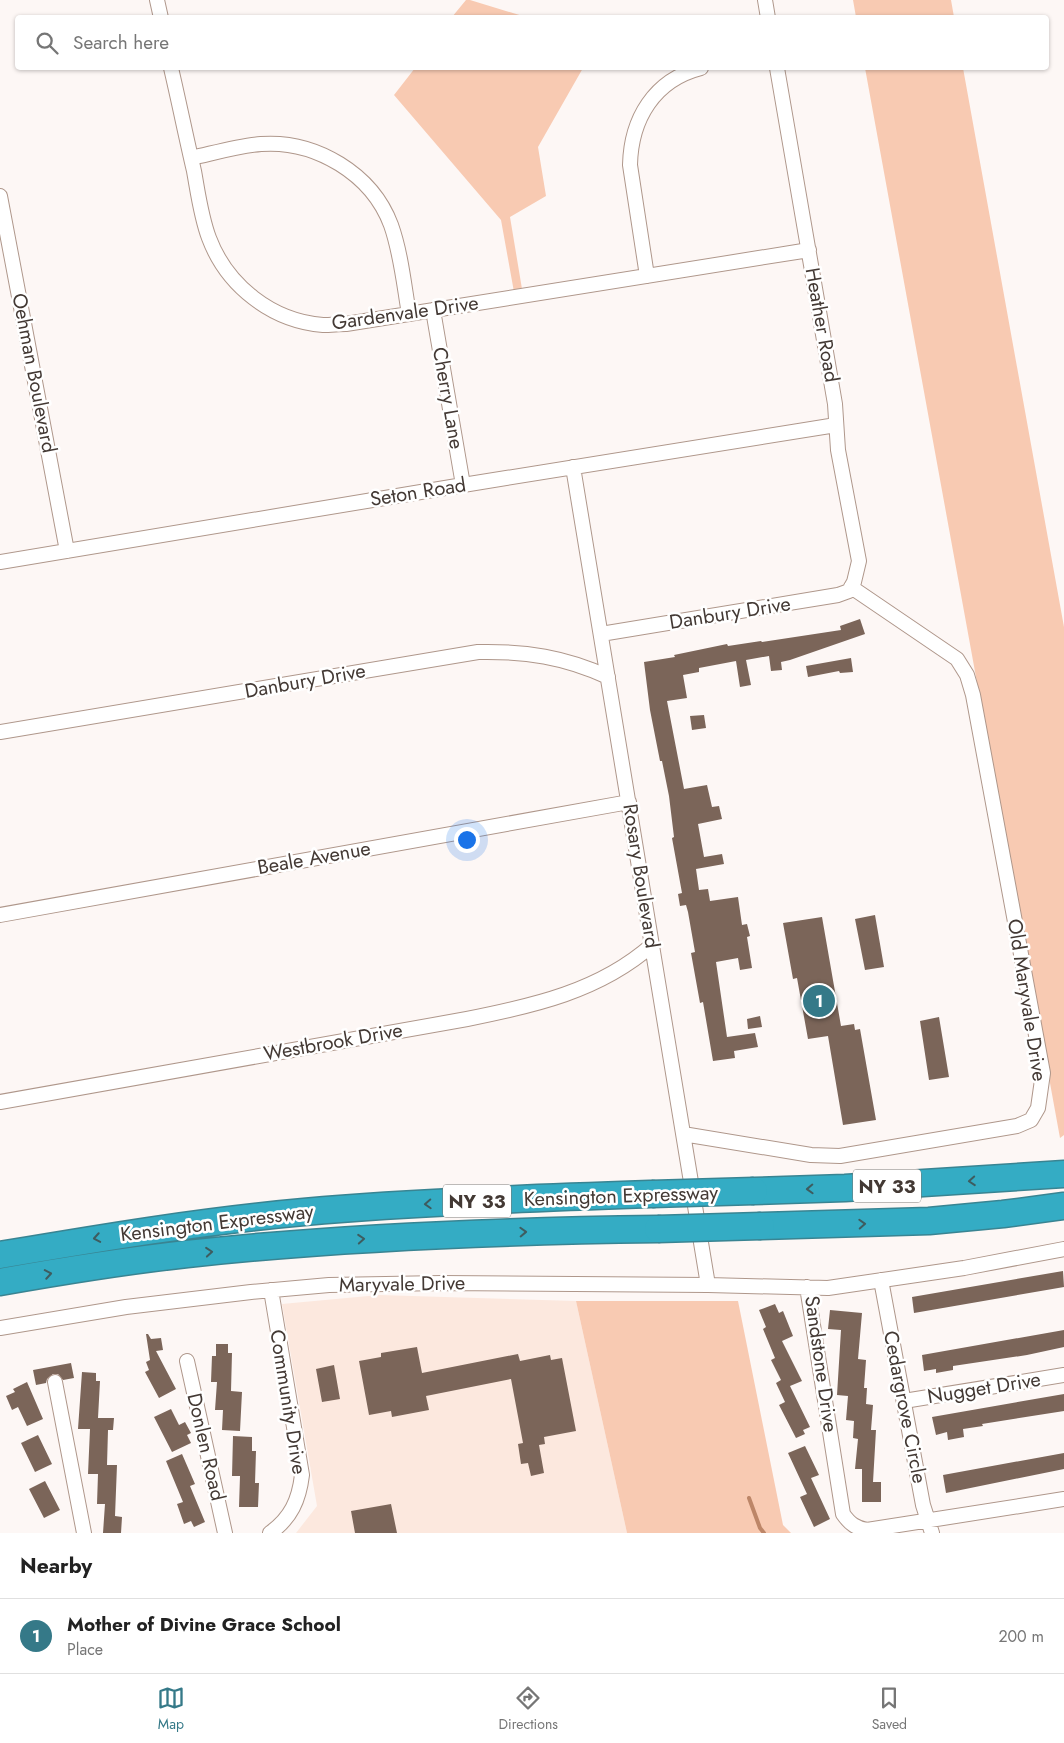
<!DOCTYPE html>
<html lang="en">
<head>
<meta charset="utf-8">
<style>
  :root { --surface:#fff; --page:#f6f6f6; --text:#222; --muted:#767676; --line:#e0e0e0; --accent:#357988 }
  body { margin:0; font-family:Jost,sans-serif; background:var(--page); color:var(--text) }
  .you { position:absolute; left:466px; top:839px; width:18px; height:18px; margin:-12px; border:4px solid #fff; border-radius:50%; background:#1a73e8; box-shadow:0 0 0 8px #1a73e833 }
  .badge { display:grid; place-items:center; width:32px; height:32px; border-radius:50%; background:var(--accent); color:#fff; font-size:16px; font-weight:700 }
  .pin { position:absolute; translate:-50% -50%; border:2px solid #fff; box-shadow:0 1px 5px #0006 }
  .list { margin:0; padding:0; list-style:none }
  h2 { display:flex; justify-content:space-between; align-items:center; height:65px; margin:0; padding:0 20px; font-size:21px }
  h2 small { font-size:16px; font-weight:400; color:var(--muted) }
  .list li { display:grid; grid-template-columns:32px 1fr auto; gap:15px; align-items:center; box-sizing:border-box; height:75px; padding:0 20px; border-top:1px solid var(--line) }
  .list b { display:block; font-size:19px; white-space:nowrap }
  .list p { margin:0; font-size:16px; white-space:nowrap; color:var(--muted) }
  .list em { font-size:16px; font-style:normal; color:var(--muted) }
  .icon { flex:none; width:28px; height:28px; fill:none; stroke:currentColor; stroke-width:2; stroke-linecap:round; stroke-linejoin:round }
  .map { position:relative; flex:none; width:1064px; height:1533px; overflow:hidden }
  .search { position:absolute; background:var(--surface); box-shadow:0 1px 4px #0004; left:15px; right:15px; top:15px; height:55px; display:flex; align-items:center; gap:12px; box-sizing:border-box; padding:0 18px; border-radius:5px; color:var(--muted); font-size:19px }
  .sheet { height:140px; background:var(--surface) }
  nav { display:flex; justify-content:space-around; align-items:center; box-sizing:border-box; height:70px; border-top:1px solid var(--line); background:var(--surface); font-size:14px; color:var(--muted) }
  nav a { display:grid; justify-items:center; gap:2px }
  nav .on { color:var(--accent) }
  .map>svg:first-child { display:block }
</style>
</head>
<body>
<div class="map">
<svg width="1064" height="1533" viewBox="0 0 1064 1533">
  <rect width="100%" height="100%" fill="#fdf7f5"/>
  <!-- built -->
  <path fill="#fce8de" d="M379,1295L576,1301L627,1533H296L317,1506L282,1304Z"/>
  <!-- green -->
  <path fill="#f8cab2" d="M466,0H470L526,17H452Z
    M853,0H951L954,17H856Z
    M415,68H583L538,147L546,196L510,217L522,289L514,292L501,220L394,95Z
    M865,68H963L1064,627V1135L1060,1138Z
    M576,1301H738L783,1525L791,1533H627Z"/>
  <g fill="none" stroke-linecap="round" stroke-linejoin="round">
    <!-- stream -->
    <path stroke="#bd8668" stroke-width="4" d="M749,1498L760,1528L764,1533"/>
  </g>
  <!-- building -->
  <path fill="#7b6559" d="M860,619L865,634L790,660L781,662L782,670L771,671L769,656L746,660L751,685L740,687L736,661L699,668V672L683,675L687,698L667,701L684,789L707,785L712,807L719,806L722,819L698,824L704,857L722,854L724,864L696,869L699,890L708,889L710,901L738,897L742,925L747,924L750,936L747,937L752,968L740,970L738,958L716,962L727,1037L755,1033L758,1047L734,1051L735,1058L713,1061L703,1002L700,1003L691,953L695,952L688,912L686,905L680,906L678,894L682,893L672,838L674,837L669,796L662,761H660L650,710L644,662L675,657L674,655L727,644L728,646L761,641L762,642L841,630L840,626Z
    M851,658L853,672L840,673L839,671L808,677L806,666Z
    M704,715L706,728L692,730L690,716Z
    M875,915L884,967L865,970L855,919Z
    M822,917L841,1026L854,1024L855,1030L860,1029L876,1120L843,1125L828,1036L808,1039L797,978L793,979L783,923Z
    M760,1016L762,1027L748,1029L747,1019Z
    M939,1017L949,1077L929,1080L920,1021Z
    M1063,1271L1064,1287L914,1313L912,1297Z
    M775,1304L779,1313L783,1311L793,1336L782,1341L802,1381L790,1386L810,1427L803,1430L805,1434L796,1438L779,1405L785,1402L776,1383L781,1380L771,1360L775,1358L763,1329L766,1327L759,1310Z
    M830,1310L862,1313L858,1359L866,1360L864,1388H867L866,1404L873,1405L871,1430H876L873,1482H881V1502H862V1469H855L858,1439L853,1438L854,1421L846,1420L848,1396L837,1395L841,1330L828,1329Z
    M1064,1330V1347L1027,1355L953,1366V1370L936,1373V1369L924,1371L922,1355Z
    M146,1334H148L151,1339L161,1338L163,1350L156,1351L176,1389L159,1398L145,1372L149,1370L146,1362L150,1360Z
    M216,1344H228V1353H232L231,1391L242,1392L240,1431L222,1430L223,1410H215L217,1382H211L212,1356H216Z
    M417,1347L422,1373L518,1354L520,1361L550,1355L551,1360L562,1358L576,1431L544,1437L545,1444L539,1445L544,1473L531,1476L528,1463L521,1464L518,1444L523,1443L511,1379L426,1396L429,1410L392,1417L391,1411L369,1415L359,1361L381,1357V1353Z
    M71,1363L74,1378L63,1380L58,1374H53L47,1379L46,1383L36,1385L33,1370Z
    M334,1365L340,1399L322,1402L316,1369Z
    M82,1372L96,1373V1381H100L98,1418H114L113,1430H108L107,1465H117L115,1516L122,1517L121,1533H103L105,1504H97L98,1474H88L90,1429H78Z
    M27,1382L43,1419L27,1426L18,1407L12,1410L6,1396L15,1392L13,1389Z
    M1064,1394V1411L982,1424L983,1426L963,1429L964,1437L948,1440L947,1432L936,1435L932,1417Z
    M171,1409L179,1425L185,1422L191,1433L187,1435L191,1443L172,1452L154,1417Z
    M38,1435L52,1464L35,1472L21,1443Z
    M233,1436L252,1437V1451H256L255,1483H259L258,1507H239L240,1476H232Z
    M805,1446L819,1475L811,1478L830,1519L814,1527L800,1497L807,1494L788,1453Z
    M1064,1453V1469L946,1493L943,1475Z
    M182,1454L195,1484L190,1486L205,1522L194,1527L191,1521L184,1524L177,1504L183,1502L166,1461Z
    M45,1481L60,1510L44,1518L29,1489Z
    M391,1504L397,1533H355L351,1511Z"/>
  <g fill="none" stroke-linecap="round" stroke-linejoin="round">
    <defs>
      <path id="street" d="M157,0L161,18
        M765,0L768,18
        M171,68C179,102 186,137 194,171C198,193 201,217 209,238C227,286 272,321 323,325C331,325 339,324 346,324L809,250
        M191,158C214,153 238,146 261,144C316,140 372,174 391,225C401,253 404,285 409,314
        M0,196L67,551
        M647,276L630,165C631,119 654,80 701,68
        M433,310L463,485
        M573,467L708,1285
        M0,562L463,485L836,425
        M601,634L838,595L849,591L854,582L859,561L838,450L835,404L777,68
        M0,732L478,652C525,651 565,657 608,677
        M0,915L629,802
        M0,1102L467,1019C533,1006 600,991 652,945
        M683,1134L811,1155L840,1156L1017,1126L1031,1120L1038,1108L1043,1073L973,695L967,675L957,659L851,587
        M881,1280L923,1505L932,1533
        M807,1287L843,1514C850,1524 856,1528 867,1530L1064,1499
        M0,1328L126,1307L251,1292L329,1285L442,1283L708,1285L828,1288L964,1268L1064,1249
        M187,1361L225,1533
        M55,1382L84,1533
        M904,1401L1064,1375
        M270,1533C291,1518 299,1500 302,1475L271,1290"/>
      <path id="highway" d="M754,1191L845,1188L1064,1174
        M761,1226L929,1221L1003,1214L1064,1206
        M0,1255C101,1238 202,1221 304,1212C419,1202 536,1198 652,1194
        M0,1282C62,1271 124,1261 187,1254C343,1237 500,1231 658,1229"/>
    </defs>
    <!-- street casing -->
    <use href="#street" stroke="#af978b" stroke-width="16"/>
    <!-- highway casing -->
    <use href="#highway" stroke="#398492" stroke-width="29"/>
    <!-- street -->
    <use href="#street" stroke="#fff" stroke-width="14"/>
    <!-- highway -->
    <use href="#highway" stroke="#34acc4" stroke-width="26"/>
    <defs>
      <path id="highway-bridge" d="M652,1194L754,1191
        M658,1229L761,1226"/>
    </defs>
    <!-- highway-bridge casing -->
    <use href="#highway-bridge" stroke="#398492" stroke-width="29" stroke-linecap="butt"/>
    <!-- highway-bridge -->
    <use href="#highway-bridge" stroke="#34acc4" stroke-width="26"/>
  </g>
  <!-- one-way arrows -->
  <defs><path id="oneway-chevron" d="M-2-3.5L2.5 0L-2 3.5" fill="none" stroke-width="1.6" stroke-linecap="round" stroke-linejoin="round" transform="scale(1.25)"/></defs>
  <g stroke="#3e5c5f">
    <use href="#oneway-chevron" transform="translate(972 1181) rotate(176)"/>
    <use href="#oneway-chevron" transform="translate(810 1189) rotate(178)"/>
    <use href="#oneway-chevron" transform="translate(428 1204) rotate(177)"/>
    <use href="#oneway-chevron" transform="translate(862 1224) rotate(-3)"/>
    <use href="#oneway-chevron" transform="translate(523 1232) rotate(-2)"/>
    <use href="#oneway-chevron" transform="translate(97 1238) rotate(170)"/>
    <use href="#oneway-chevron" transform="translate(361 1239) rotate(-4)"/>
    <use href="#oneway-chevron" transform="translate(209 1252) rotate(-5)"/>
    <use href="#oneway-chevron" transform="translate(48 1274) rotate(-10)"/>
  </g>
  <g text-anchor="middle" dominant-baseline="central" stroke-width="5" stroke-linejoin="round" paint-order="stroke">
    <!-- shield labels -->
    <g fill="#fff" stroke="#7b7471" stroke-width="1">
      <rect x="853" y="1169.5" width="68" height="33" rx="4"/>
      <rect x="443" y="1184.5" width="68" height="33" rx="4"/>
    </g>
    <g font-size="19" font-weight="bold" fill="#433934">
      <text x="887" y="1186">NY 33</text>
      <text x="477" y="1201">NY 33</text>
    </g>
    <!-- street labels -->
    <g font-size="20" fill="#433934" stroke="#fff">
      <text transform="translate(405 313) rotate(-8)">Gardenvale Drive</text>
      <text transform="translate(822 325) rotate(80)">Heather Road</text>
      <text transform="translate(34 373) rotate(79)">Oehman Boulevard</text>
      <text transform="translate(448 398) rotate(80)">Cherry Lane</text>
      <text transform="translate(418 492) rotate(-9)">Seton Road</text>
      <text transform="translate(730 613) rotate(-9)">Danbury Drive</text>
      <text transform="translate(305 681) rotate(-10)">Danbury Drive</text>
      <text transform="translate(314 858) rotate(-10)">Beale Avenue</text>
      <text transform="translate(641 876) rotate(81)">Rosary Boulevard</text>
      <text transform="translate(1027 1000) rotate(81)">Old Maryvale Drive</text>
      <text transform="translate(333 1042) rotate(-10)">Westbrook Drive</text>
      <text transform="translate(621 1196) rotate(-2)">Kensington Expressway</text>
      <text transform="translate(217 1223) rotate(-7)">Kensington Expressway</text>
      <text transform="translate(402 1284) rotate(-1)">Maryvale Drive</text>
      <text transform="translate(821 1364) rotate(82)">Sandstone Drive</text>
      <text transform="translate(984 1388) rotate(-9)">Nugget Drive</text>
      <text transform="translate(288 1402) rotate(81)">Community Drive</text>
      <text transform="translate(905 1407) rotate(79)">Cedargrove Circle</text>
      <text transform="translate(206 1447) rotate(77)">Donlen Road</text>
    </g>
  </g>
</svg>
<div class="you"></div>
<div class="pin badge" style="left:819px;top:1001px">1</div>
<div class="search"><svg class="icon" aria-label="search" viewBox="0 0 24 24"><circle cx="10" cy="10" r="6"/><path d="M15 15l6 6"/></svg>Search here</div>
</div>
<section class="sheet">
<h2>Nearby<small></small></h2>
<ul class="list">
<li><span class="badge">1</span><div><b>Mother of Divine Grace School</b><p>Place</p></div><em>200 m</em></li>
</ul>
</section>
<nav>
<a class="on"><svg class="icon" aria-label="map" viewBox="0 0 24 24"><path d="M3 6l6-2 6 2 6-2v14l-6 2-6-2-6 2zM9 4v14M15 6v14"/></svg>Map</a>
<a><svg class="icon" aria-label="directions" viewBox="0 0 24 24"><path d="M12 3l9 9-9 9-9-9zM9 14v-3h6M13 9l2 2-2 2"/></svg>Directions</a>
<a><svg class="icon" aria-label="saved" viewBox="0 0 24 24"><path d="M7 4h10v16l-5-4-5 4z"/></svg>Saved</a>
</nav>
</body>
</html>
